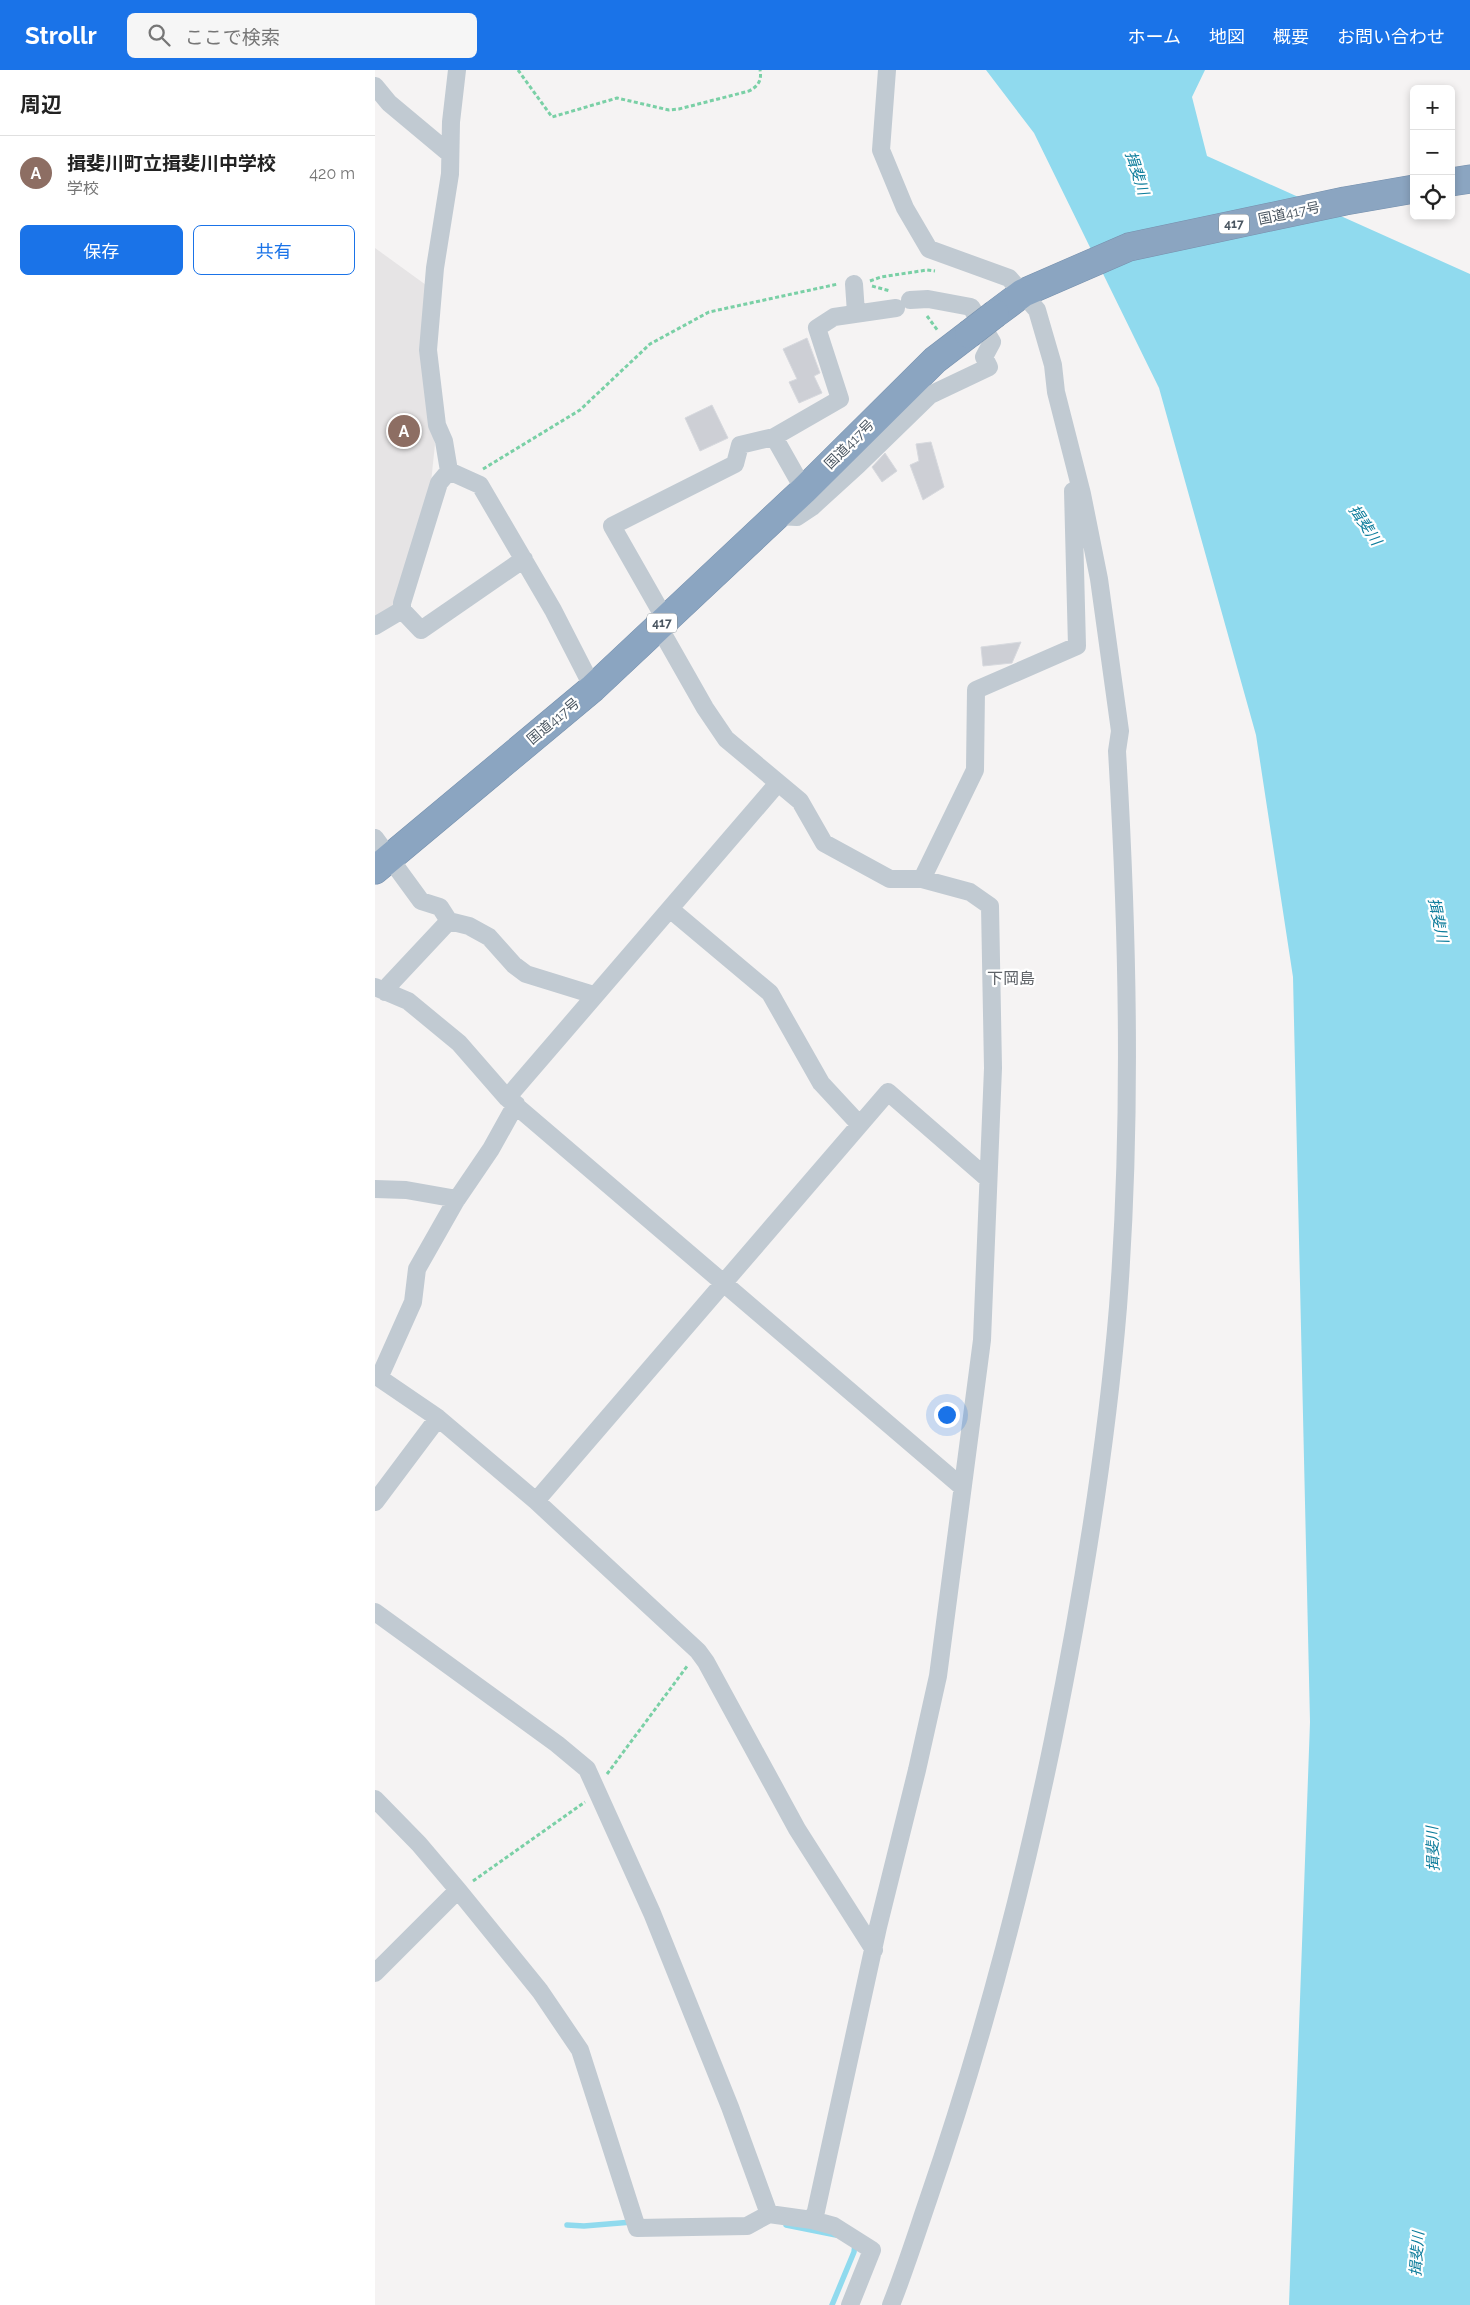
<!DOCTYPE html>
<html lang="ja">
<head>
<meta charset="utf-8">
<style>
  :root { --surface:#fff; --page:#f6f6f6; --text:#222; --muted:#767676; --line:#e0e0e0; --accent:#1a73e8 }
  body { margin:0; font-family:Raleway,"Noto Sans JP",sans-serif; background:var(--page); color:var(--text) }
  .controls { position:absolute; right:15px; top:15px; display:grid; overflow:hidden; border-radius:8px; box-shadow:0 2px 8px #0003 }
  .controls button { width:45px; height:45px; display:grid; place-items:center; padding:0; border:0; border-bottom:1px solid var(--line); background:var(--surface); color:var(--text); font:25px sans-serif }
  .you { position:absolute; left:571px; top:1344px; width:18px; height:18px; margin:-12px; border:4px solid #fff; border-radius:50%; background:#1a73e8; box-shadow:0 0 0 8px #1a73e833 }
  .badge { display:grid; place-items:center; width:32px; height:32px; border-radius:50%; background:var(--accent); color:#fff; font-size:16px; font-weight:700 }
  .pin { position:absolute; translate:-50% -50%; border:2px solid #fff; box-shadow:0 1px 5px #0006 }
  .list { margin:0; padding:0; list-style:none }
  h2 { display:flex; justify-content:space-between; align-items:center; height:65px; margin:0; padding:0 20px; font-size:21px }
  h2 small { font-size:16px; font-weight:400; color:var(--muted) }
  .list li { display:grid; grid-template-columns:32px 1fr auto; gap:15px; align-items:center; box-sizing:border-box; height:75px; padding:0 20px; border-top:1px solid var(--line) }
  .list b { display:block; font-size:19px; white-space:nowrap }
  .list p { margin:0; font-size:16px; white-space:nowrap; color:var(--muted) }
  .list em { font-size:16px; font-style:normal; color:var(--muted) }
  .actions { display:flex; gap:10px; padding:15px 20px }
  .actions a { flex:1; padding:11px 0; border:1px solid var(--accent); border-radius:8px; text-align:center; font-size:18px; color:var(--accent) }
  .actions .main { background:var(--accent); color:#fff }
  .icon { flex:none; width:28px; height:28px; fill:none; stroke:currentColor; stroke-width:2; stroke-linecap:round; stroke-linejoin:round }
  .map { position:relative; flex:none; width:1095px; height:2235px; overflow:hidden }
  header { display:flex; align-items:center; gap:30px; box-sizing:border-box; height:70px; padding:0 25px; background:var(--accent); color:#fff }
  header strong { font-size:24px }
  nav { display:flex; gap:28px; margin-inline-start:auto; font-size:18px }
  .search { width:350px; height:45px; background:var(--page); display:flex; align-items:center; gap:12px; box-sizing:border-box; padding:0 18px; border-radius:8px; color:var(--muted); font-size:19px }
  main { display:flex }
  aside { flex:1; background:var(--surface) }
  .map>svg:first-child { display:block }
</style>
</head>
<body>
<header>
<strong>Strollr</strong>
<div class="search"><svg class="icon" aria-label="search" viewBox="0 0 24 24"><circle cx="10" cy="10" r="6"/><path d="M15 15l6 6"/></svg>ここで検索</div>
<nav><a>ホーム</a><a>地図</a><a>概要</a><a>お問い合わせ</a></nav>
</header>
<main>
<aside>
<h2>周辺<small></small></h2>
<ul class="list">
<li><span class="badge" style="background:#8d6e63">A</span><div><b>揖斐川町立揖斐川中学校</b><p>学校</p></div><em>420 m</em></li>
</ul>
<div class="actions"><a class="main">保存</a><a>共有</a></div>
</aside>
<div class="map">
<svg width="1095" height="2235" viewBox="0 0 1095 2235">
  <rect width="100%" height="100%" fill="#f5f3f3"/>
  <!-- education -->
  <path fill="#e6e4e5" d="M0,178L51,215L55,349L60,374L54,432L18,541L0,551Z"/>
  <!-- water -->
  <path fill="#90daee" d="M611,0H830L817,27L832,86L1095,204V2235H914L935,1652L918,907L881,665L784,318L659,63Z"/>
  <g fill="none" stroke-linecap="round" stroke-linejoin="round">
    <!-- stream -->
    <path stroke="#90daee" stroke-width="5.5" d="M192,2155L209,2156L257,2152
      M411,2155L461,2165
      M457,2235L479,2182L480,2174"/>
  </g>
  <!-- building -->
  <path fill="#cdcfd5" stroke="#d7d9de" d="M432,268L445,303L439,306L447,323L424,333L414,312L422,309L408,279Z
    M337,335L353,368L325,381L310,348Z
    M556,372L569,417L548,430L535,395L544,391L541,374Z
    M510,383L522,401L507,412L497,397Z
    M646,572L637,593L608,596L606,577Z"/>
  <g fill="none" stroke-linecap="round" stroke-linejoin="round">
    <defs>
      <path id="highway" d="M1076,112L1095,109
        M620,244L648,223L754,177L970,131L1039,119
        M0,800L218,618L429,420L560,290L594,264"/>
    </defs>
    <!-- highway casing -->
    <use href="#highway" stroke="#7690ad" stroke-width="29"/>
    <!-- path -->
    <path stroke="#7ad0a6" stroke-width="3" stroke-dasharray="4 2.5" stroke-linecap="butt" d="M143,0L177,47L242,28L294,40L304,39L374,21C383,16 387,11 385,0
      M495,211L506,207L552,200L560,201
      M497,216L515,221
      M552,246L563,261
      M108,399L205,340L275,274L334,242L463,214
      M232,1704L313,1595
      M98,1811L210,1732"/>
    <!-- street -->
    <path stroke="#c1cad2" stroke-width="18" d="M82,0L76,52L75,104L60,198L53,280L62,355L69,371L74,401L105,415L178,540L218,618
      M512,0L506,80L530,138L554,179L634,208L662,240L678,295L681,322L707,424L724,509L745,661L742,681C753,866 757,1052 743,1237C731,1383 707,1527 678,1670C646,1826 605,1979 553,2130C541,2165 530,2200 516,2235
      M0,16L14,33L75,84
      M479,214L481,243
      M399,367L465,329L442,258L459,247L521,238
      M401,446L422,447L437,437L483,395L555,325L614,297L609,287L617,272L596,237L553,229L535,230
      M27,540L46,560L149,489
      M290,549L237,456L360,394L365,375L399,367L429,420
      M0,556L27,540V533L64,413L74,401
      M284,557L330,638L351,669L425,731L449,773L515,809H547L595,822L615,836L618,998L607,1270L563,1606L542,1700L503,1857L441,2141L437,2150
      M0,768L46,831L65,837L74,851L14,915L10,922
      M547,809L600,700L601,620L702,576L698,421
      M295,839L395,923L446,1013L484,1054
      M74,851L94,856L114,867L139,895L151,904L219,925
      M0,917L33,931L84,973L132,1028L587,1417
      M132,1028L403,713
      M0,1119L31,1120L82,1129
      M0,1305L63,1348L161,1431L323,1581L331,1592L422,1759L499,1880
      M4,1308L38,1232L42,1199L80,1132L116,1079L141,1034
      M161,1431L513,1022L613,1109
      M0,1432L63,1348
      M0,1542L182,1674L212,1699L277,1843L355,2037L394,2144L437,2150L459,2156L497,2180L475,2235
      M0,1729L44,1774L83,1820L165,1921L205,1980L262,2158L372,2156L394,2144
      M0,1903L83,1820"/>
    <!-- highway -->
    <use href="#highway" stroke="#8ba5c1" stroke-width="28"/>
    <defs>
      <path id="highway-bridge" d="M594,264L620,244"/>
    </defs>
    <!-- highway-bridge casing -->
    <use href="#highway-bridge" stroke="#7690ad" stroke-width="29" stroke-linecap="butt"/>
    <!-- highway-bridge -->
    <use href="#highway-bridge" stroke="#8ba5c1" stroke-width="28"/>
  </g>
  <g text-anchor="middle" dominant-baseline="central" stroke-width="4.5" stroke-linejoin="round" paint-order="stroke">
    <!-- shield labels -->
    <g fill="#fff" stroke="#808990" stroke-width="1">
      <rect x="844" y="144.5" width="30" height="19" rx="4"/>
      <rect x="272" y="543.5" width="30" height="19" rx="4"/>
    </g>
    <g font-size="12" font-weight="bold" fill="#4a5661">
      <text x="859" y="154">417</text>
      <text x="287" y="553">417</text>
    </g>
    <!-- street labels -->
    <g font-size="14" fill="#4a5661" stroke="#fff">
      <text transform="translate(914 143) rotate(-12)">国道417号</text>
      <text transform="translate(474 374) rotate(-45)">国道417号</text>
      <text transform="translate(178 651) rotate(-40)">国道417号</text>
    </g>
    <!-- water labels -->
    <g font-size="15" font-style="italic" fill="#0c7c9b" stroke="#fff">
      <text transform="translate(762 103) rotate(72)">揖斐川</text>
      <text transform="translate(990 455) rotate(56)">揖斐川</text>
      <text transform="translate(1063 850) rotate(78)">揖斐川</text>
      <text transform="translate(1058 1779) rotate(-92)">揖斐川</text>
      <text transform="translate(1042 2184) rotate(-86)">揖斐川</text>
    </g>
    <!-- quarter labels -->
    <g font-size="16" fill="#5f6368" stroke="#fff">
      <text x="636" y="908">下岡島</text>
    </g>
  </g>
</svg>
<div class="controls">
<button>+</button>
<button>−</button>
<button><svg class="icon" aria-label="locate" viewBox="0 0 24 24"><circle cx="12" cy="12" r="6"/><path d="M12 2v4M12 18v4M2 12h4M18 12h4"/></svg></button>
</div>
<div class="you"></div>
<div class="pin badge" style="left:29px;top:361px;background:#8d6e63">A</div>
</div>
</main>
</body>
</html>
